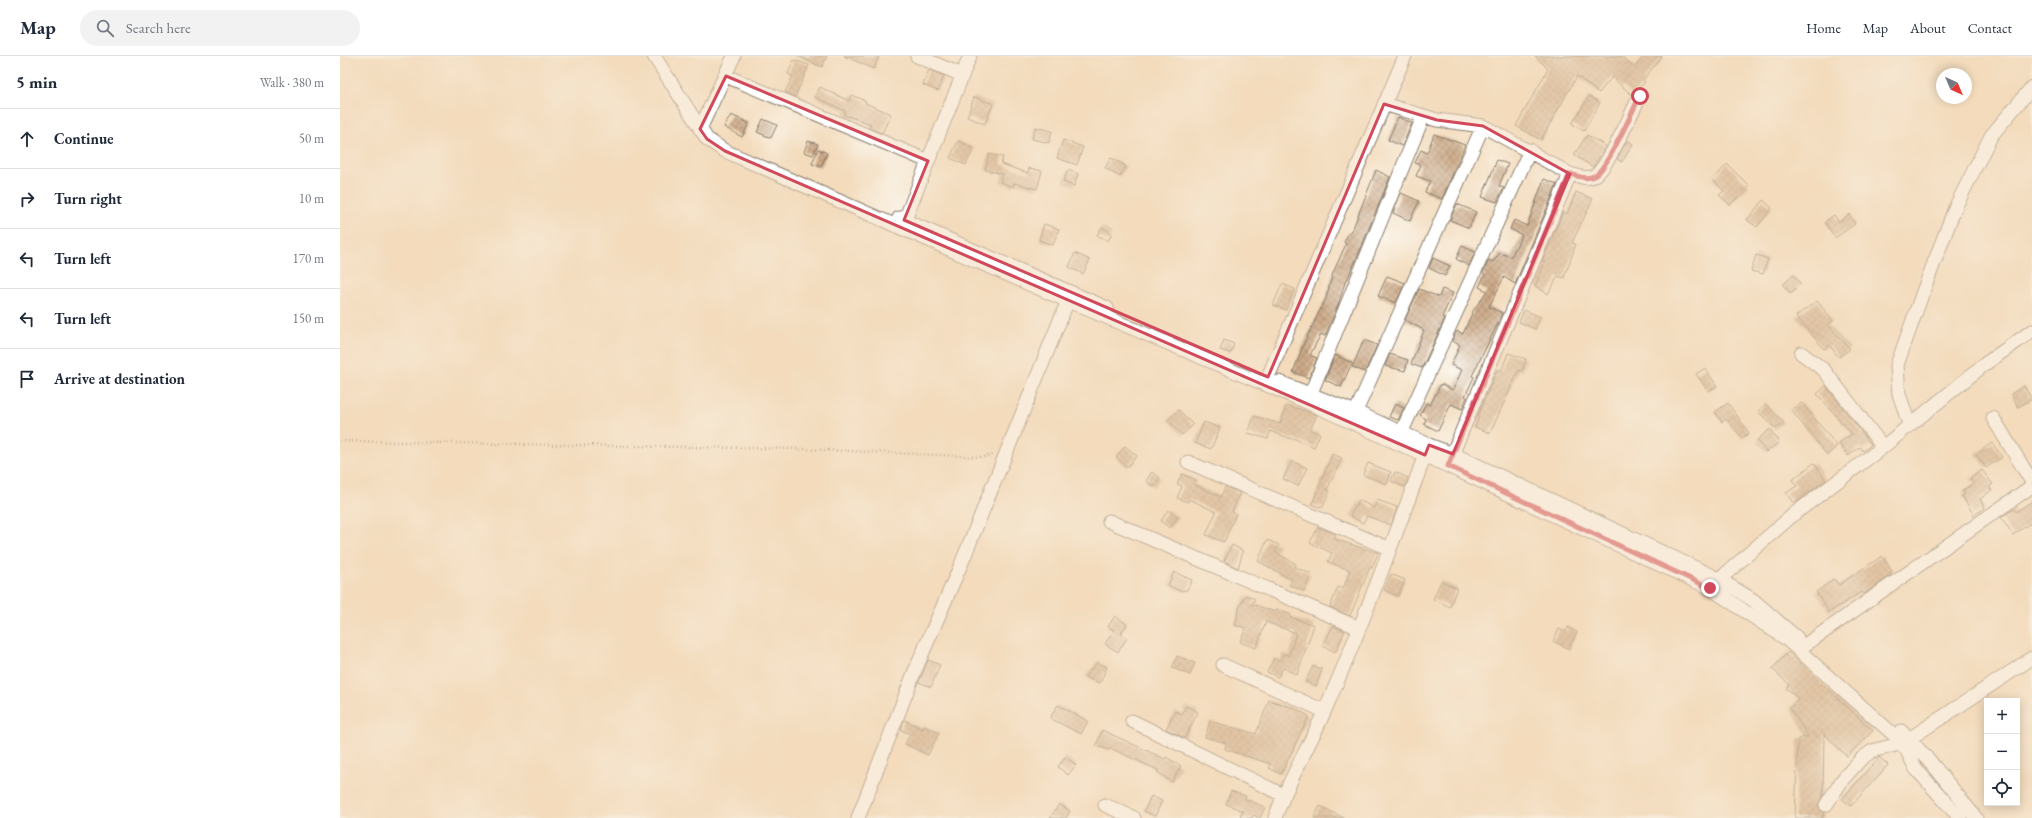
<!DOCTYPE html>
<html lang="en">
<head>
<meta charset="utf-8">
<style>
  :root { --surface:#fff; --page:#f2f2f3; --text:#1f2937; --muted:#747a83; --line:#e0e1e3 }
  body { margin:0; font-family:"EB Garamond",serif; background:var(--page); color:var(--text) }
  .controls { position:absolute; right:12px; bottom:12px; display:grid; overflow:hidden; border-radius:0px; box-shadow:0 2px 10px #0003 }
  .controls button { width:36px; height:36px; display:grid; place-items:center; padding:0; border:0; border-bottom:1px solid var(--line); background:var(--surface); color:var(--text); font:20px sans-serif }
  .compass { position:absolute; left:1596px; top:12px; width:36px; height:36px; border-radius:50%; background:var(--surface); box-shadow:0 2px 10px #0003; rotate:136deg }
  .stop { position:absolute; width:12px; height:12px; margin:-9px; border:3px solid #d1495b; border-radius:50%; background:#fff }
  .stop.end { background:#d1495b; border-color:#fff; box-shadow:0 1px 4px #0008 }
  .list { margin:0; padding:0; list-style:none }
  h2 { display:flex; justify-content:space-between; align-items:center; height:52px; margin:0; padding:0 16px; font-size:17px }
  h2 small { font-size:13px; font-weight:400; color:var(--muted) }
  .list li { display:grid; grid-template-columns:26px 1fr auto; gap:12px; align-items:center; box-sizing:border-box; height:60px; padding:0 16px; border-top:1px solid var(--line) }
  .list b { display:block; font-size:15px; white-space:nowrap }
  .list em { font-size:13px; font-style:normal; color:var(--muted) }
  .icon { flex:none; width:22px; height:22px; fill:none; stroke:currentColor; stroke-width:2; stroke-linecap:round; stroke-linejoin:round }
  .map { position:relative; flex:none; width:1692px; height:762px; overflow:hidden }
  header { display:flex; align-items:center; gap:24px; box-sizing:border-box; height:56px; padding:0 20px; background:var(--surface); border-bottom:1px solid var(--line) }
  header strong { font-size:19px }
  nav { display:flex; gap:22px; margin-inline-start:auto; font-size:14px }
  .search { width:280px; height:36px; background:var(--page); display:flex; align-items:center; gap:10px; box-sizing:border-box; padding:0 14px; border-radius:22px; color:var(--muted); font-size:15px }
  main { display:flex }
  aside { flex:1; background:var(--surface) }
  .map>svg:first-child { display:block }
</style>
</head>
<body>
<header>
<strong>Map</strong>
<div class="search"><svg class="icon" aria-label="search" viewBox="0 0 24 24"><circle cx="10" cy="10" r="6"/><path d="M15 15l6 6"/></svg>Search here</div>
<nav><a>Home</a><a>Map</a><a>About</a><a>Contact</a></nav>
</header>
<main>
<aside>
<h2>5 min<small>Walk · 380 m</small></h2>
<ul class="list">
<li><svg class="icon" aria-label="ahead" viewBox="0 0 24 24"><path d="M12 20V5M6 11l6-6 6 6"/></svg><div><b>Continue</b></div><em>50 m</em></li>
<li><svg class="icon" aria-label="right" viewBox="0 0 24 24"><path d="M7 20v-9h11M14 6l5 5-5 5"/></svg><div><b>Turn right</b></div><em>10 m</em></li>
<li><svg class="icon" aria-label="left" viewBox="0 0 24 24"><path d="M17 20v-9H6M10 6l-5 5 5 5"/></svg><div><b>Turn left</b></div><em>170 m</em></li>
<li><svg class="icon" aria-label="left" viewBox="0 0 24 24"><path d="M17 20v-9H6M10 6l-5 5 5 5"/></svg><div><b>Turn left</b></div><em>150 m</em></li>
<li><svg class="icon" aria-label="arrive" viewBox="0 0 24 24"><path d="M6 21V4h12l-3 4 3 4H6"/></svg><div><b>Arrive at destination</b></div></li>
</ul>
</aside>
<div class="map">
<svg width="1692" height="762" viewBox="0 0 1692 762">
  <defs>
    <pattern id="building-cross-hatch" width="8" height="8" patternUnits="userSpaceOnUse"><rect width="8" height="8" fill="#cdaa88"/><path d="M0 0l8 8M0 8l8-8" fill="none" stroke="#a68a6e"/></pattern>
  </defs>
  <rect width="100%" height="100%" fill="#fdfcf7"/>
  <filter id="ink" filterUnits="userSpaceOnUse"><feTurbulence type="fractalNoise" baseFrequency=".025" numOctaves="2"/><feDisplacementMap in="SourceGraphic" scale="8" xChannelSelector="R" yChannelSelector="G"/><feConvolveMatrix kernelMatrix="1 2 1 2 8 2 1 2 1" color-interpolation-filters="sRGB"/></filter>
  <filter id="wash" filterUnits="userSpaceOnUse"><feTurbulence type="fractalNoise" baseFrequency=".012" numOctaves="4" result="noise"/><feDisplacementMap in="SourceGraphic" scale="16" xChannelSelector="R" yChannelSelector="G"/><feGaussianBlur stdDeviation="0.9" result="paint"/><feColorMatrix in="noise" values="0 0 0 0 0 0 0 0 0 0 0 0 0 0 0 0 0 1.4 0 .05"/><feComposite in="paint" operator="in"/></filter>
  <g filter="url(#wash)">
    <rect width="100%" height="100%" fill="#f3dbbc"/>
    <g id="blocks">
      <!-- building -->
      <path fill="url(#building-cross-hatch)" d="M458,0H487L482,11Z
        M504,0H539L534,13Z
        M1195,0H1281L1295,11L1304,0H1322L1303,24L1305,26L1292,39L1272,21L1259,37L1237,20L1201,84L1176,70L1208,13Z
        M454,4L469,9L455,41L445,36L453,20L448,18Z
        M589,14L604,20L598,35L583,29Z
        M480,31L509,45L511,39L526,45L525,47L551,58L542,77L529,72L531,68L504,59L505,55L475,41Z
        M1249,40L1260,47L1244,75L1232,68Z
        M634,41L653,48L645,68L627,61Z
        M391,59L409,67L402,81L384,71Z
        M1058,61L1072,67L1062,90L1048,84Z
        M423,63L437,69L431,82L417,76Z
        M695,71L712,75L709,87L692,83Z
        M1094,78L1125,89L1102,143L1085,136L1090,125L1076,120L1081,109L1075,107L1081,94L1087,97Z
        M1247,79L1266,90L1253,111L1234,99Z
        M723,84L743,91L737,109L717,102Z
        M1287,84L1293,88L1282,106L1277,103Z
        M468,85L478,88L473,99L464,96Z
        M618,85L634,92L626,109L610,102Z
        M478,93L487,97L481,111L472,108Z
        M649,98L663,101L661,108L688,117L689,112L702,115L697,133L674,127L673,131L660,126L663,118L645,114Z
        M771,102L786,110L780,121L765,112Z
        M1157,104L1168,108L1159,130L1164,132L1157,146L1142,141Z
        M1387,108L1409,130L1390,149L1379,139L1384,135L1373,124Z
        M728,114L738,118L734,130L723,126Z
        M1036,114L1050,121L1018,199L1007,224L1006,223L998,249L985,280L981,278L970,299L977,302L969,322L953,316L965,285L986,242L993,217L1006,188L1004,186L1009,176L1011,177Z
        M1204,123L1217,128L1175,228L1164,221L1149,251L1163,257L1132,320L1134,321L1125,340L1127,341L1122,353L1111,348L1098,375L1084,368L1086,363L1080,359L1086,347L1090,349L1101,328L1113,334L1122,314L1111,309L1120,289L1112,285L1117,275L1123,278L1133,255L1147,235L1139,231L1145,218L1143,217L1149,204L1153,206L1160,197L1171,201L1182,179L1170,173L1174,164L1187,170Z
        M1236,136L1253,143L1232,187L1236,188L1224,222L1218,220L1208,238L1195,230L1205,206L1202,205L1223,156L1227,158Z
        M1061,137L1079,145L1070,165L1053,157Z
        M1423,144L1432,152L1417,171L1407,164Z
        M1117,148L1136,156L1129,172L1110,164Z
        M1509,158L1515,168L1495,182L1485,166L1494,159L1499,166Z
        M704,168L719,173L713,189L699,184Z
        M762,171L772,177L768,185L757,179Z
        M1122,190L1135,196L1129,210L1116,203Z
        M735,197L750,204L743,218L729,211Z
        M1416,199L1428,203L1423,218L1411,215Z
        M1093,202L1110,210L1105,220L1089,212Z
        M1453,219L1461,228L1451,238L1443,229Z
        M1047,220L1065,227L1056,247L1038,240Z
        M942,228L955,233L946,254L933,249Z
        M1079,233L1099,241L1102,233L1113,237L1102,261L1105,262L1082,312L1071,308L1084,274L1065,264Z
        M1477,245L1493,265L1488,269L1510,293L1499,301L1489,289L1484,293L1456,260Z
        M1184,254L1201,261L1195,273L1179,266Z
        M884,284L894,288L891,297L880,294Z
        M1024,284L1037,289L1025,316L1012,311Z
        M1168,297L1186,303L1182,315L1179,314L1150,377L1135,371L1139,361H1137L1157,314L1161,316Z
        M1050,298L1068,304L1065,315L1045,310Z
        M995,299L1012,307L1001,331L985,324Z
        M1365,312L1377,330L1368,335L1356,318Z
        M1486,330L1531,389L1523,395L1520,391L1508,400L1499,387L1512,378L1477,338Z
        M1684,330L1692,343L1678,351L1671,338Z
        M1388,347L1409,377L1402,382L1386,363L1382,366L1375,356Z
        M1462,347L1497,390L1487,399L1451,354Z
        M1055,348L1064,352L1058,364L1049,361Z
        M1426,348L1444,367L1435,373L1418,355Z
        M947,349L977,359L970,374L980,378L974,391L953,382L952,383L930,375L928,383L908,377L914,360L940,368Z
        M839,354L853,369L842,379L828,364Z
        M864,366L880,372L871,393L855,387Z
        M1430,373L1439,386L1426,396L1417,384Z
        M1652,387L1662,401L1646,412L1636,398Z
        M785,390L797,400L787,411L776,401Z
        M992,398L1002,402L987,434L990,435L983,451L980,450L979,451L972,448Z
        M952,405L967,412L958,430L943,423Z
        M1028,407L1051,416L1047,428L1023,419Z
        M1474,407L1486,424L1454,448L1446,437L1457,430L1452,424Z
        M1642,414L1653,428L1649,431L1652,434L1640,443L1645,452L1634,459L1622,440L1625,438L1622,435L1634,427L1630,423Z
        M812,416L820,422L814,431L806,425Z
        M1055,416L1068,422L1065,431L1051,425Z
        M842,418L856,424L854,428L881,441L885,431L900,437L892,456L896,458L884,486L866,479L876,456L849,443L848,446L837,442L842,430L837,428Z
        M1019,444L1034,452L1037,444L1057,451L1051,469L1027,460L1023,467L1010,460Z
        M1692,445V466L1673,479L1661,461L1674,453L1676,456Z
        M828,454L838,461L830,472L821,465Z
        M978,471L996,478L994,483L1038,497L1032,512L1030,511L1010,560L990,551L998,531L1003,533L1010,514L988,506L992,497L970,487Z
        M927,484L939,489L935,496L956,508L954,511L971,518L964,535L949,529L952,524L918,505Z
        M892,489L903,495L898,512L884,505Z
        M1542,500L1552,515L1550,517L1551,519L1524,538L1522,536L1489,556L1476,536L1494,523L1499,529Z
        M834,516L852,524L847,534L840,535L828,529Z
        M1051,518L1065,524L1058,540L1044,534Z
        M1101,525L1117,532L1110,551L1093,543Z
        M906,539L915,543L912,548L936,556L937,553L951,559L950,561L974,569L957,619L943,612L938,621L927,616L934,602L940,605L944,597L949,600L956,577L926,566L916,592L900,586L906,572L895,569L899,552Z
        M775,560L787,568L781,577L787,582L778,596L765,588L774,574L768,571Z
        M993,570L1005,575L995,596L983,590Z
        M1228,571L1237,576L1229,593L1213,585L1219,573L1226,576Z
        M1448,596L1533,675L1507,700L1484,678L1483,739L1478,749L1483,756V762H1455L1458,683L1468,680L1450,652L1459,643L1446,632L1449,628L1432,613Z
        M837,600L855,607L850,619L832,612Z
        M588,604L600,609L591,631L579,626Z
        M757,606L767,611L760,627L745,621Z
        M973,610L982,613L976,630L965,626Z
        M929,644L956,653L969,660L941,718L929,712L931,708L885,693L886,687L865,681L870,665L916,678Z
        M718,649L748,665L741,678L710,662Z
        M846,650L858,656L845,682L826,673L835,655L842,658Z
        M564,664L583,673L584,670L599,677L588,699L565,688L570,678L561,674Z
        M762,674L825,703L826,701L841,710L832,726L817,716L818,714L770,692L769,694L756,690Z
        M725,701L736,709L728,719L718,711Z
        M1539,701L1548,709L1511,750L1502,743Z
        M891,735L906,740L905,743L925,751L920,762L913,759L912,762H900L903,755L886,748Z
        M811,740L822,745L815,760L804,755Z
        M719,748L730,755L726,762H710Z
        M980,750L1004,762H974Z"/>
    </g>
  </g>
  <g filter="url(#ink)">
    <use href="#blocks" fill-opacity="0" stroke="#887c6c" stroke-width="1"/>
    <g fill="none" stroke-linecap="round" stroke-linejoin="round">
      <defs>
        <path id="minor" d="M314,0L367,83L385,95L728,245L969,347L1108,410L1370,532L1445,582L1563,687L1576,713L1620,762
          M577,0L622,19
          M386,20L588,105
          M1044,48L1097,64L1143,70L1230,118L1109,406
          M360,73L394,0
          M1230,118C1239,120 1246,124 1254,120C1267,114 1292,55 1300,40
          M559,162L767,252
          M562,171L630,0
          M1461,297L1484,314L1543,391
          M928,321L1065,0
          M939,326L1016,356L1089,389L1113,398L1379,523L1413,544L1457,582
          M971,337L1083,61
          M1013,362L1143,70
          M1653,362L1692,426
          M1569,368L1559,338L1557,309L1584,233L1615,152L1651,80L1692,31
          M1058,384L1190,94
          M848,406L1050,493
          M769,465L1019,572
          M1374,528L1454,458L1543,391L1645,308L1692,275
          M1465,589L1692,430
          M883,609L984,655
          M792,665L943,739
          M1561,675L1589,704L1636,762
          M765,749L794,762
          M1486,749L1503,723L1521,703L1532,695L1563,687L1692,602
          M518,762L574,617L622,506L731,237
          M935,762C948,725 969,691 985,654C1023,568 1055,480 1088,391"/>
      </defs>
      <!-- minor casing -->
      <use href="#minor" stroke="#887c6c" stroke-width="15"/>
      <!-- path -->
      <path stroke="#887c6c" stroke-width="2.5" stroke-dasharray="1 3" stroke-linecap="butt" d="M0,385L463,393L644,401L653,399"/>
      <!-- minor -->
      <use href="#minor" stroke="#fff" stroke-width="13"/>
    </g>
  </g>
  <g fill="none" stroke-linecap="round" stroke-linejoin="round" filter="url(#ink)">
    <!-- route -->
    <path stroke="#d1495b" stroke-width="5" d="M1300,40C1292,55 1267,114 1254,120C1246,124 1238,120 1230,118L1108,410L1370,532"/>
  </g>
  <!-- marked area -->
  <path d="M0 0H1692V762H0ZM386,20L588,105L564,164L928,321L1044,48L1097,64L1143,70L1230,118L1113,398L1089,389L1085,399L385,95L367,83L360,73Z" fill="#f3dbbc" fill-opacity=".55" fill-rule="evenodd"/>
  <path fill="none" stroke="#d1495b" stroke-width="3" stroke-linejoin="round" d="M386,20L588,105L564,164L928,321L1044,48L1097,64L1143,70L1230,118L1113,398L1089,389L1085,399L385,95L367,83L360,73Z"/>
</svg>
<div class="controls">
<button>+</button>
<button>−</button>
<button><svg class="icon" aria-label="locate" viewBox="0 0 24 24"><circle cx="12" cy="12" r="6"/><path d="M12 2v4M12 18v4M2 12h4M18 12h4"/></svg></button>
</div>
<svg class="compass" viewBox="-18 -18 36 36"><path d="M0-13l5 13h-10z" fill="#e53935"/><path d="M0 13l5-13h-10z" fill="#747a83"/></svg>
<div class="stop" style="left:1300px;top:40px"></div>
<div class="stop end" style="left:1370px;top:532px"></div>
</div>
</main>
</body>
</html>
